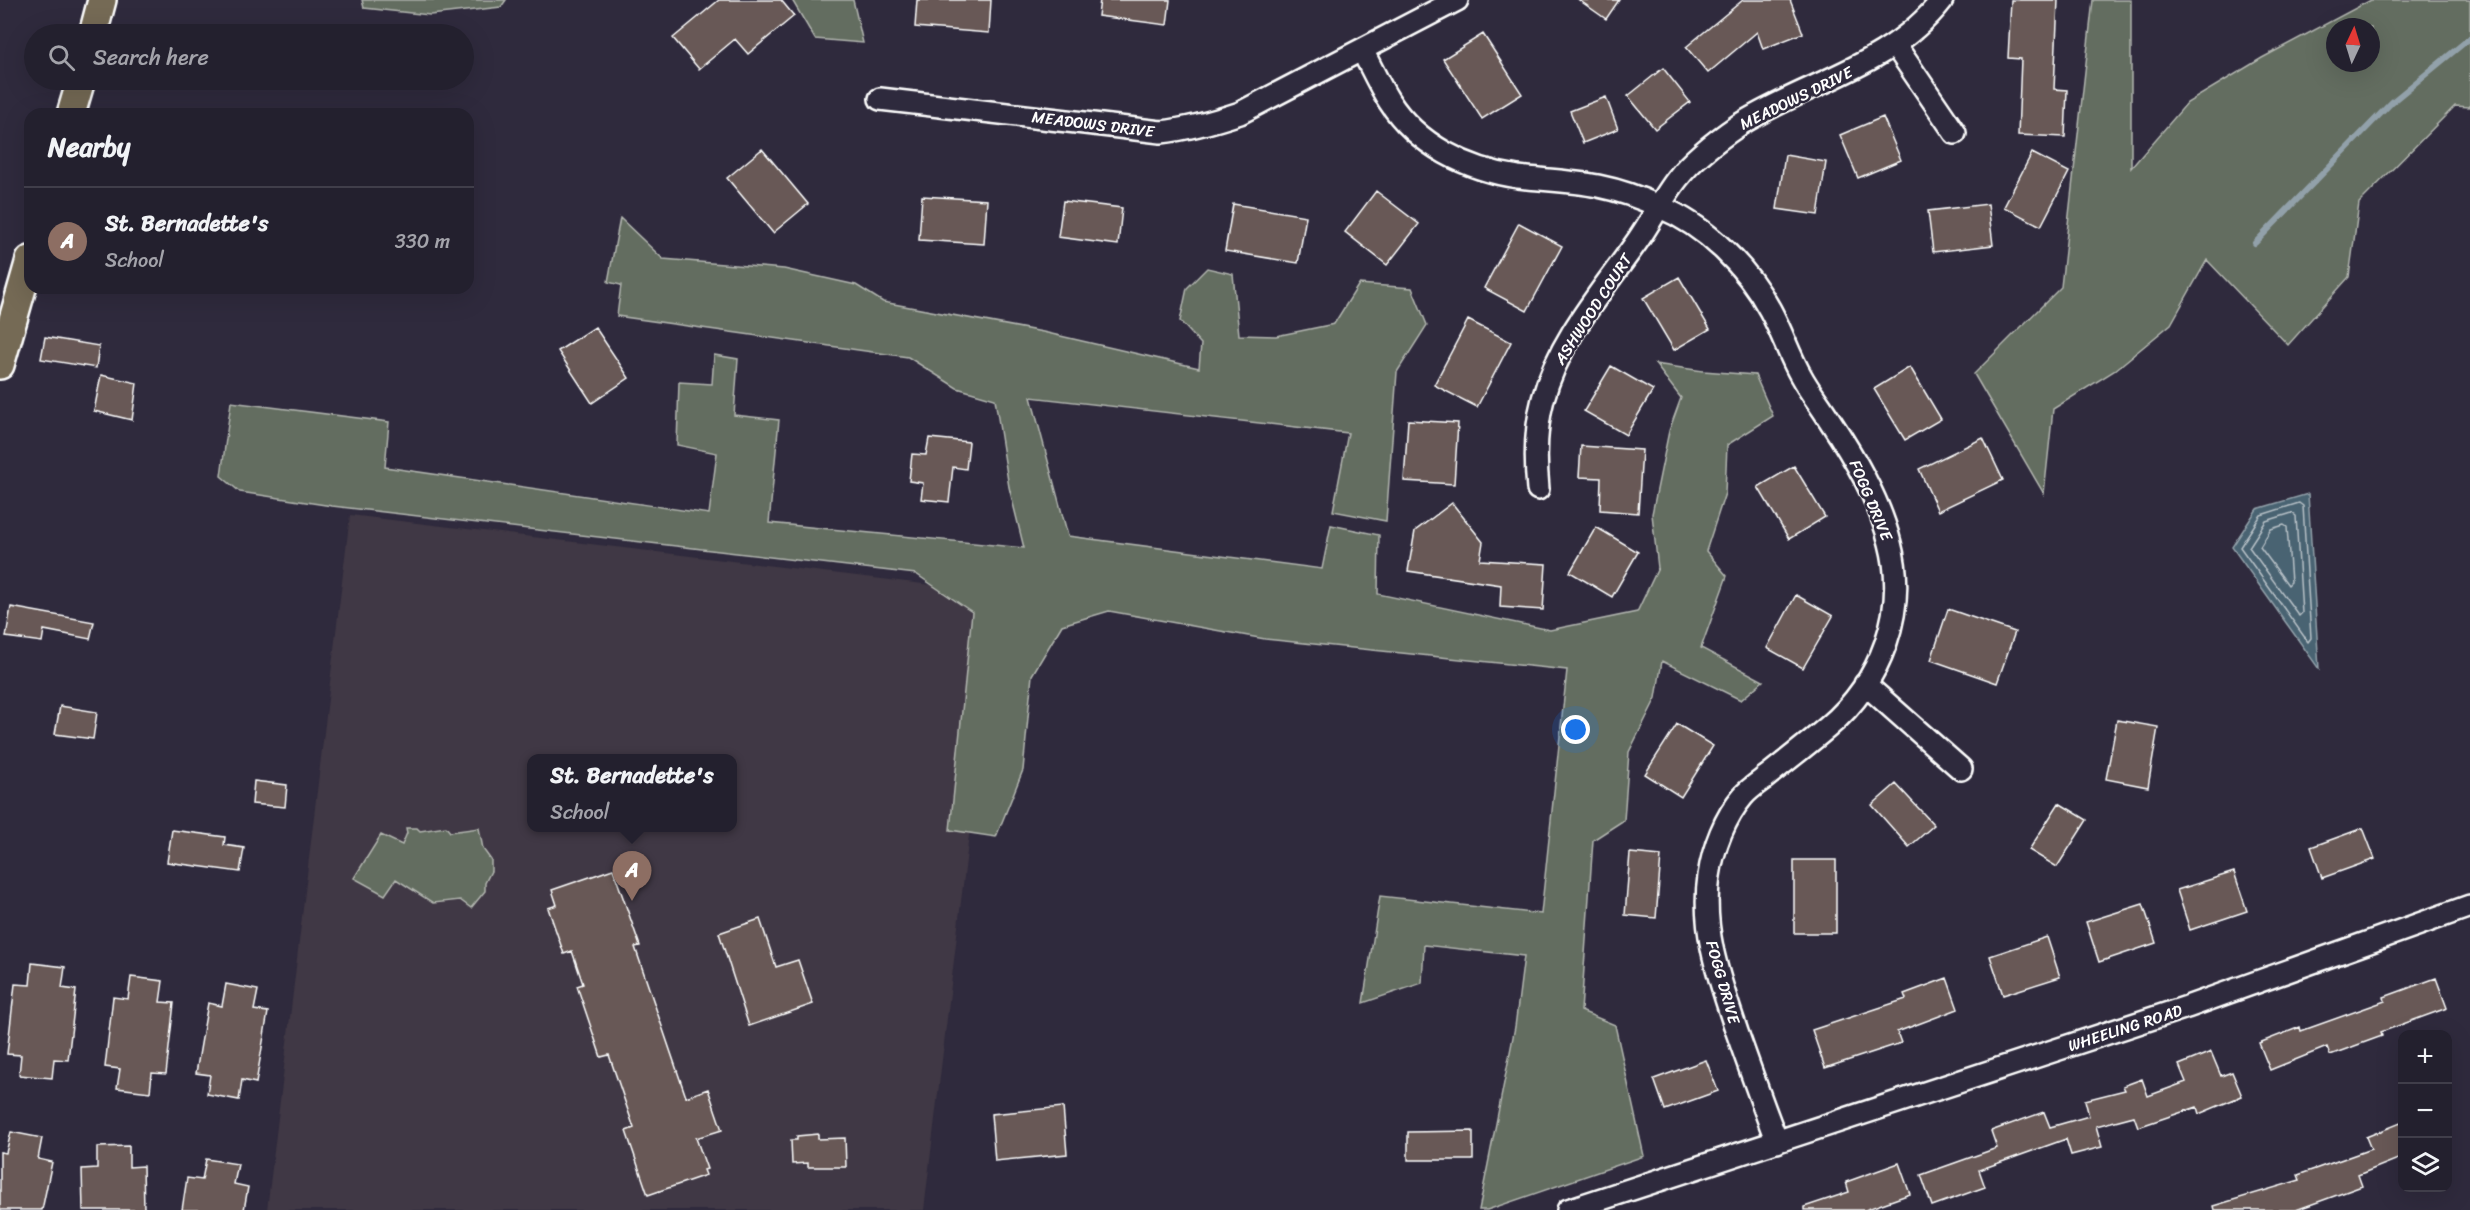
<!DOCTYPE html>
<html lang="en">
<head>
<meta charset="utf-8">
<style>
  :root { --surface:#23202e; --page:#2f2d3a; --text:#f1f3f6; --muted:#a3a3aa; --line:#403e4a; --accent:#2563eb }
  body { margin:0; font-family:Sriracha,sans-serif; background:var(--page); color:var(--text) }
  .controls { position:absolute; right:18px; bottom:18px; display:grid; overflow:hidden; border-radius:12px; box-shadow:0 6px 24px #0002 }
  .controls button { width:54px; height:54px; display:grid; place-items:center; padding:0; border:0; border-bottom:2px solid var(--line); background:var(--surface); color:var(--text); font:30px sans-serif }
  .compass { position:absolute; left:2326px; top:18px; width:54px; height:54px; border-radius:50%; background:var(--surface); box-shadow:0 6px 24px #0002; rotate:4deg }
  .you { position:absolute; left:1576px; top:730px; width:21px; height:21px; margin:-15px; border:4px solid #fff; border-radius:50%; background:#1a73e8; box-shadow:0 0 0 9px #1a73e833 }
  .badge { display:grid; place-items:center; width:39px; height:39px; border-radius:50%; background:var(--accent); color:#fff; font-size:20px; font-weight:700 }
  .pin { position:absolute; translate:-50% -50px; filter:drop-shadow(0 2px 3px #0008) }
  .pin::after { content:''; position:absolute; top:32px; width:21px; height:18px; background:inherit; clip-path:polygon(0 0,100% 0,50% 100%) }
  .popup { position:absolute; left:527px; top:754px; width:210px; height:78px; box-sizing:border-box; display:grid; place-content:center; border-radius:12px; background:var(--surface); filter:drop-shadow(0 2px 4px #0005); font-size:20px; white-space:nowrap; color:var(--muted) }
  .popup b { font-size:22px; color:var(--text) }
  .popup::after { content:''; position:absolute; left:50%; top:100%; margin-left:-12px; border:12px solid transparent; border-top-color:var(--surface) }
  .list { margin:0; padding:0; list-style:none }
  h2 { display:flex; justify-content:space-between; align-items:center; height:78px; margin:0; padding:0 24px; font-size:26px }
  h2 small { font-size:20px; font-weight:400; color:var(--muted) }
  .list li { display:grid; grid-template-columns:39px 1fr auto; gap:18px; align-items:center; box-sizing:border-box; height:108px; padding:0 24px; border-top:2px solid var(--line) }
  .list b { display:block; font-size:22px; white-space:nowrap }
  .list p { margin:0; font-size:20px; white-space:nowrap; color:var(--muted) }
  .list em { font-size:20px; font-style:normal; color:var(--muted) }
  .icon { flex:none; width:33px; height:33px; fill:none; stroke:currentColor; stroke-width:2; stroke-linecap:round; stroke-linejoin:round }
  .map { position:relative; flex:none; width:2470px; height:1210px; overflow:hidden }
  .search { position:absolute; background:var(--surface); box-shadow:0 6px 24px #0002; left:24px; top:24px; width:450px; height:66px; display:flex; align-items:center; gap:15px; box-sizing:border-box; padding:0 21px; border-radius:33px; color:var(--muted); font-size:22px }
  .panel { position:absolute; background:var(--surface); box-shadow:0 6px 24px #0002; left:24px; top:108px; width:450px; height:186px; border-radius:18px }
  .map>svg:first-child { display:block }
</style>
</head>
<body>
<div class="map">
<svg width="2470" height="1210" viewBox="0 0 2470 1210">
  <rect width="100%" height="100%" fill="#2f2a3d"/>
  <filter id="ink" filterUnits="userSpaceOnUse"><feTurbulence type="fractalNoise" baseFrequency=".0167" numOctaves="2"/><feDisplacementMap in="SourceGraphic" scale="12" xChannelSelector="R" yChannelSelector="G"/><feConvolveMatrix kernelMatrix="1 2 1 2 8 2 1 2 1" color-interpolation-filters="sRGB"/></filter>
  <g filter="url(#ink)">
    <!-- built -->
    <path fill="#403844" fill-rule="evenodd" d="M350,515L998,593L924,1210H267ZM532,758H732V828H532Z"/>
    <!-- green -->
    <path fill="#646d61" stroke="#b2b6b0" stroke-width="1.5" fill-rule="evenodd" d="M362,0H506L501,7L430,15L364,8Z
      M792,0H853L863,43L815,39Z
      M2093,0H2131V168L2187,103L2262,58L2371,0H2470V107L2455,106L2359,203L2349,277L2288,345L2207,260L2171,324L2114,371L2053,409L2044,494L1974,374L2061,287ZM2335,27H2371V63H2335Z
      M620,218L663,259L784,269L856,285L883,302L1043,332L1199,368L1201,344L1180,321L1187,288L1207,268L1233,274L1239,335L1276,336L1334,324L1359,284L1412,288L1427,325L1397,372L1386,521L1333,511L1348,433L1031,397L1068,536L1322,569L1331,525L1379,535L1378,594L1550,630L1637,612L1658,568L1652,514L1669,431L1681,398L1655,364L1703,371L1755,375L1773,416L1727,445L1725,493L1706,551L1727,576L1701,648L1763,681L1741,700L1662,661L1656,698L1629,752L1624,820L1593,840L1581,1011L1615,1025L1644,1156L1487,1210H1479L1515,1027L1524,956L1424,945L1422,983L1363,1003L1380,896L1541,914L1567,670L1265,639L1109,611L1062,625L1032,675L1023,770L996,837L950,830L972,612L916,574L332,506L240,492L221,476L231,402L389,422L385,467L709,514L717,453L677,445L679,382L712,384L714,355L738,359L734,415L779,420L769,523L1024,548L1009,487L995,399L957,388L908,357L617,316L621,285L608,282Z
      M446,827L450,832L479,828L483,849L491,860V871L485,883V891L471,908L460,900L433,903L396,879L385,895L354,878L381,835L402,845L407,833L406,828H417L420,831Z"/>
    <!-- water -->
    <path fill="#4a6372" stroke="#92a1aa" stroke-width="1.5" d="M2308,494L2319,669L2232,547L2257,509Z"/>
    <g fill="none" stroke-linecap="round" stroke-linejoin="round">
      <!-- shore -->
      <path stroke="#b7c1c7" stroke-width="1.5" d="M2299,503L2303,506L2311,638L2308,642L2240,547L2261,515Z
        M2292,513L2296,516L2302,613L2299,616L2249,547L2266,521Z
        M2284,525L2287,527L2291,582L2288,585L2260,547L2271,529Z"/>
      <!-- stream -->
      <path stroke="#92a1aa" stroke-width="6" d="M2255,243L2392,102L2470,38"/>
    </g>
    <!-- building -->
    <path fill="#675956" stroke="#fff" stroke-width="1.5" d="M719,0H781L794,16L748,54L735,39L699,69L673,38Z
      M917,0H991L989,33L915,27Z
      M1100,0H1170L1167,25L1098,16Z
      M1579,0H1619L1606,19Z
      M1743,0H1790L1803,33L1763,49L1757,32L1708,73L1686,47Z
      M2011,0H2058L2054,89L2067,90L2065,137L2018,135L2021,59L2008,58Z
      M1483,34L1522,94L1482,119L1443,59Z
      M1663,68L1690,102L1655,129L1628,96Z
      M1606,97L1618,129L1583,143L1570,111Z
      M1883,117L1901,160L1858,178L1840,135Z
      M762,149L808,204L773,233L727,178Z
      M2032,153L2069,172L2041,226L2004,207Z
      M1785,155L1826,162L1818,215L1777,209Z
      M1376,191L1419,224L1387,265L1345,232Z
      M922,196L987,200L984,244L919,240Z
      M1063,201L1122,208L1118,245L1058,237Z
      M1233,204L1306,216L1298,263L1225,251Z
      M1988,204L1993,245L1933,252L1928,211Z
      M1519,223L1562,246L1527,311L1484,288Z
      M1679,277L1710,329L1674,350L1643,298Z
      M1468,320L1511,342L1477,407L1434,385Z
      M595,327L629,378L592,403L558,351Z
      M45,337L99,346L96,368L41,359Z
      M1611,366L1653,390L1626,435L1584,411Z
      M1910,367L1941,419L1905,440L1874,389Z
      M101,375L137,383L132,420L94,411Z
      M1408,420L1458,423L1454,484L1404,481Z
      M929,438L969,442L966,469L953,467L949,502L921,499L923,483L909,481L912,454L926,455Z
      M1983,438L2003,480L1938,511L1919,469Z
      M1581,446L1642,450L1638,513L1600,510L1601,478L1579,477Z
      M1794,466L1825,517L1789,539L1758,487Z
      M1452,503L1483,542L1480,560L1546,564L1543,610L1500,607L1501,585L1408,571L1415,531Z
      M1596,527L1638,552L1612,597L1570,572Z
      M1796,595L1833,616L1803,668L1767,648Z
      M11,607L94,622L90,639L44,630L42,642L6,637Z
      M1948,609L2015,632L1997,683L1931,660Z
      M60,706L97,712L93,739L55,734Z
      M2117,720L2158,727L2148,787L2106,779Z
      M1677,724L1713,746L1681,797L1645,774Z
      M254,781L287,785L285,807L252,804Z
      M1896,784L1934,825L1909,847L1872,805Z
      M2059,803L2087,820L2057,867L2029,850Z
      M2363,828L2375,859L2322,878L2311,847Z
      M172,830L225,837L224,845L244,848L240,872L167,862Z
      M1630,853L1661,856L1656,918L1625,915Z
      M1794,860H1836V933H1794Z
      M613,869L640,946L635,947L686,1097L708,1089L722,1130L696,1138L707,1169L704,1170L706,1175L648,1195L626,1131L634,1128L609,1055L601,1057L577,986L583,984L572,951L564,954L548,908L557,905L552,890Z
      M2234,872L2247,911L2190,930L2177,890Z
      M2143,904L2156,943L2099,962L2086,922Z
      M760,919L776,967L798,960L813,1004L749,1026L719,933Z
      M2047,937L2060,977L2003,995L1990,956Z
      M32,963L65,967L62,988L76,990L68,1060L54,1059L52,1078L19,1075L21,1055L7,1054L15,984L30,985Z
      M131,977L163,981L160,1002L174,1003L166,1074L152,1073L150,1092L117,1088L120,1069L105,1067L113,997L128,999Z
      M1947,978L1958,1009L1897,1032L1901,1043L1825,1068L1812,1030L1906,999L1904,994Z
      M2436,978L2447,1008L2381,1032L2382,1036L2330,1055L2327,1047L2270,1070L2259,1043L2300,1027L2301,1031L2385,1001L2384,997Z
      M226,984L258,990L254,1010L268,1012L256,1083L242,1080L239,1100L207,1094L210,1075L196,1073L208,1003L222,1006Z
      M2211,1052L2221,1076L2232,1072L2242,1096L2199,1114L2197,1107L2138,1127L2134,1116L2096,1126L2102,1147L2071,1155L2066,1139L1979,1170L1985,1187L1932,1206L1921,1175L1997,1148L1991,1131L2044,1112L2050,1127L2089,1116L2085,1100L2125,1090L2123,1086L2142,1079L2148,1096L2186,1082L2179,1065Z
      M1706,1060L1718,1091L1665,1110L1654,1079Z
      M1063,1107L1067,1154L995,1161L991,1114Z
      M2403,1122V1157L2358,1175L2362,1186L2296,1210H2214L2213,1206L2300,1180L2298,1175L2371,1149L2366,1137Z
      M1473,1131V1160H1408V1132Z
      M11,1132L42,1138L38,1159L52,1162L42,1210H0V1152L6,1153Z
      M818,1134V1139L845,1138L846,1167H808V1163L792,1164L791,1140H797V1136Z
      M129,1146V1167L143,1166L144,1210H83L82,1169L97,1168V1147Z
      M206,1159L238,1164L234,1184L248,1187L244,1210H182L187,1178L202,1180Z
      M1899,1163L1910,1194L1865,1210H1804V1207L1849,1192L1846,1182Z"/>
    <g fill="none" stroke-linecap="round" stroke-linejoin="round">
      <defs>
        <path id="minor" d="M1895,45L1955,133
          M1362,50C1371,67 1379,85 1389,101C1417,145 1468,170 1518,177C1544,180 1572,181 1598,186C1618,190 1641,198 1660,207C1706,226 1747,267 1770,310C1782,332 1789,355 1801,376C1809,391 1820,404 1829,419C1854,457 1879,499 1890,543C1908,611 1881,682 1828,727C1808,744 1786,761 1766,777C1758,783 1749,789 1743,796C1725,817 1713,848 1709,876C1701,931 1720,981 1737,1032C1750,1069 1763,1106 1777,1142
          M880,99L1161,132C1189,129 1213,122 1240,113L1457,0
          M1538,489C1535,458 1535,429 1543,399C1559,339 1604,289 1638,240C1652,220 1663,197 1678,178C1694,157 1717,140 1739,125C1807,82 1890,67 1942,0
          M1865,684L1961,769
          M1568,1210L2187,1007L2470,906"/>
        <path id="major" d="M93,34L102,0
          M71,114L81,80
          M0,365L30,260"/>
      </defs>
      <!-- minor casing -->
      <use href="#minor" stroke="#fff" stroke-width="26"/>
      <!-- major casing -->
      <use href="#major" stroke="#fff" stroke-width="32"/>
      <!-- minor -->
      <use href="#minor" stroke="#2f2a3d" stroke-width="21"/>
      <!-- major -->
      <use href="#major" stroke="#756a55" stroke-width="27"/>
    </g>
  </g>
  <g text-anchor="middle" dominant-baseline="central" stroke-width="5" stroke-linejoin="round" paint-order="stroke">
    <!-- street labels -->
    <g font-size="16" fill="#fff" stroke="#2f2a3d">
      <text transform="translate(1796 98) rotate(-26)">MEADOWS DRIVE</text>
      <text transform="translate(1093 124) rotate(7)">MEADOWS DRIVE</text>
      <text transform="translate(1593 309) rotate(-57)">ASHWOOD COURT</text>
      <text transform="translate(1871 500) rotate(67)">FOGG DRIVE</text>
      <text transform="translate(1723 982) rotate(74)">FOGG DRIVE</text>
      <text transform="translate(2125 1028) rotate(-18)">WHEELING ROAD</text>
    </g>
  </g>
</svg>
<div class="controls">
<button>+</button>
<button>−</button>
<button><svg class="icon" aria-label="layers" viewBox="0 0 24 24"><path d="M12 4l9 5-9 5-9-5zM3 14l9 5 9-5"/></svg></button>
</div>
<svg class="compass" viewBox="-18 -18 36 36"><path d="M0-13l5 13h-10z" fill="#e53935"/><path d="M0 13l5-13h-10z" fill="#a3a3aa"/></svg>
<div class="you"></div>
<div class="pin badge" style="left:632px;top:901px;background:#8d6e63">A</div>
<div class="popup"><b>St. Bernadette's</b>School</div>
<div class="search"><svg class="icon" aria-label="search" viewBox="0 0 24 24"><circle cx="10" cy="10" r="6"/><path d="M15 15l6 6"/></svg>Search here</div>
<section class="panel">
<h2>Nearby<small></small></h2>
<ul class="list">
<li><span class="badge" style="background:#8d6e63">A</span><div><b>St. Bernadette's</b><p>School</p></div><em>330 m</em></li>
</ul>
</section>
</div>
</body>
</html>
